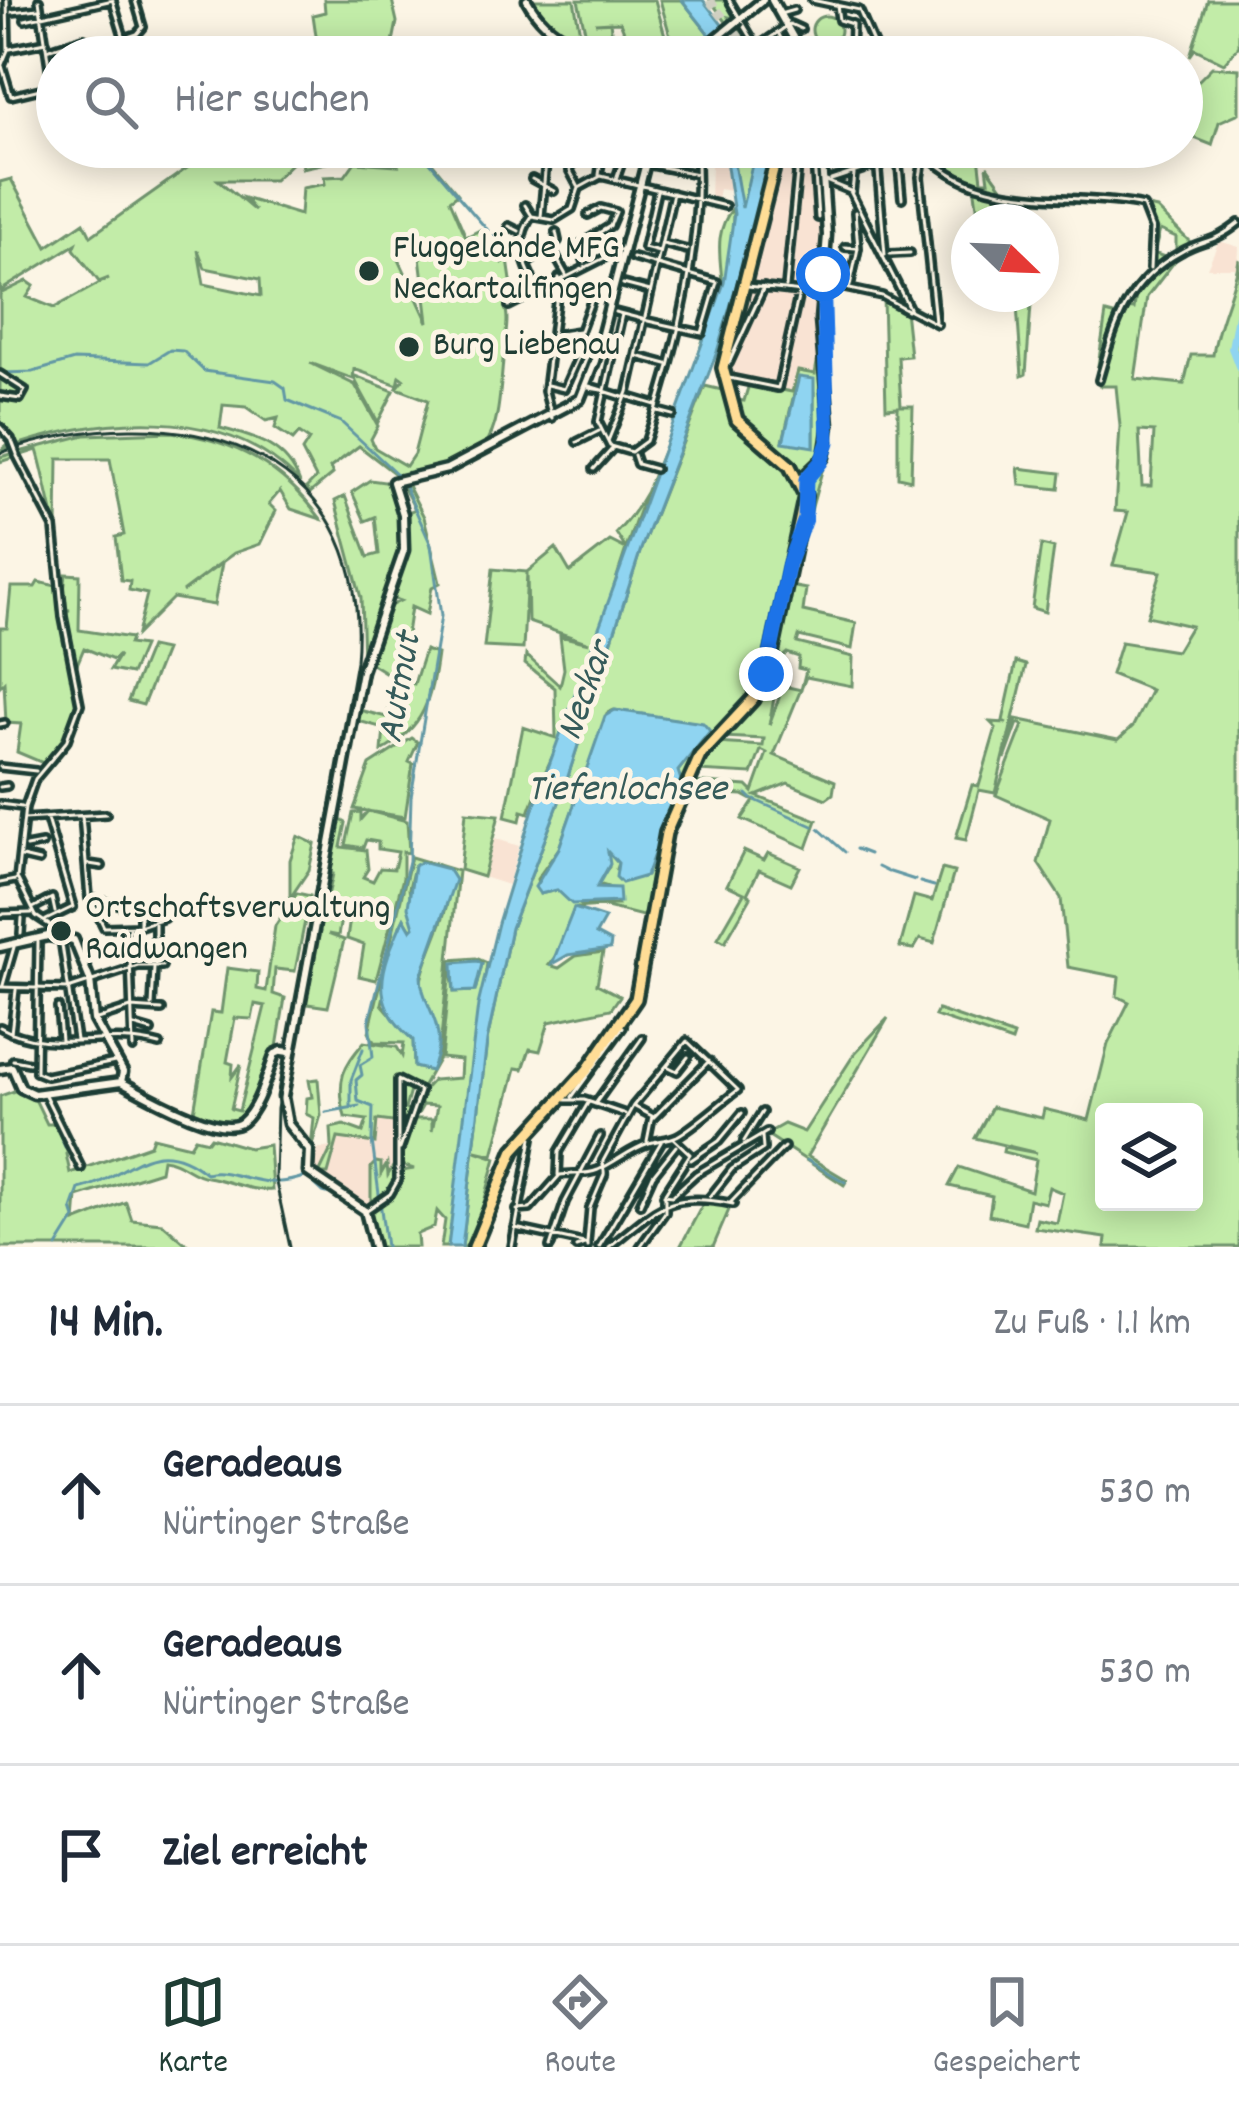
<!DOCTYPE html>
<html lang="de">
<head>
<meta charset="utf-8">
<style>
  :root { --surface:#fff; --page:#f6f6f7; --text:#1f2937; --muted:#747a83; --line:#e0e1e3; --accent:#1f3d34 }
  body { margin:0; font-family:Dekko,sans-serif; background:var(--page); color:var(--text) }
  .controls { position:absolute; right:36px; bottom:36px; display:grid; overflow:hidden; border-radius:12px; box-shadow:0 6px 30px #0003 }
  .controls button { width:108px; height:108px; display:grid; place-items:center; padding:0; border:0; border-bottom:3px solid var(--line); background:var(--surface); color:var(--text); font:60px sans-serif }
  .compass { position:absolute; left:951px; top:204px; width:108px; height:108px; border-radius:50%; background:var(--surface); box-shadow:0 6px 30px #0003; rotate:113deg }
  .stop { position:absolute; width:36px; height:36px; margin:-27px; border:9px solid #1a73e8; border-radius:50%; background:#fff }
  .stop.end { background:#1a73e8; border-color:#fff; box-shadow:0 3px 12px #0008 }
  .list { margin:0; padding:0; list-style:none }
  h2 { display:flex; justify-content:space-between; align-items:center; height:156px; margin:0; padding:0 48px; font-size:51px }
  h2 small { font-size:39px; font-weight:400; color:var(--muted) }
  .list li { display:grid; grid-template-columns:78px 1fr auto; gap:36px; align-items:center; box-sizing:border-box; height:180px; padding:0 48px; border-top:3px solid var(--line) }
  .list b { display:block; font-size:45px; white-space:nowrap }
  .list p { margin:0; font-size:39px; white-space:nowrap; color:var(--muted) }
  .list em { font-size:39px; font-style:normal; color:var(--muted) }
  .icon { flex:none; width:66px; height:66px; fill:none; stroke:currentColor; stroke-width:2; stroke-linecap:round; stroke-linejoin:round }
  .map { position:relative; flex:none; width:1239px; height:1247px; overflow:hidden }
  .search { position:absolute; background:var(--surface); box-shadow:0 6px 30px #0003; left:36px; right:36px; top:36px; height:132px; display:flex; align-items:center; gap:30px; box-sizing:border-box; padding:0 42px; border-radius:66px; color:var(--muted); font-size:45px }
  .sheet { height:696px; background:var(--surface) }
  nav { display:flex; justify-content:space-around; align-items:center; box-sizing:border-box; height:168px; border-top:3px solid var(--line); background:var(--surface); font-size:33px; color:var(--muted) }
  nav a { display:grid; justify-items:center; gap:6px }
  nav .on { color:var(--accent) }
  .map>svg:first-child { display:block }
</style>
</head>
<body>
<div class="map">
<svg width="1239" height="1247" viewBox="0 0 1239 1247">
  <rect width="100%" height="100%" fill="#fcf5e5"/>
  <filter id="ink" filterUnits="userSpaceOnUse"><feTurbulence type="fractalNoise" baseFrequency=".00833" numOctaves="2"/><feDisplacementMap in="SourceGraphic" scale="24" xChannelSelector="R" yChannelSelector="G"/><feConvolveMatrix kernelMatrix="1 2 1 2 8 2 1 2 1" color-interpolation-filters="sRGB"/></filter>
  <g filter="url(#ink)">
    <!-- built -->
    <path fill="#f9e3d3" d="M696,147L723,149L731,191L719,189L716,204L710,202L711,163L697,164Z
      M780,147H792L795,164L824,161L827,225L820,298L824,363H817L816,374L797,372L793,394L726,381L730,341L761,242Z
      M1219,241L1239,247L1238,268H1207Z
      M493,838L519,846L508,885L483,877Z
      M382,1118L399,1121L396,1178L367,1208L311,1170V1150L332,1147L333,1138L375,1140V1120Z"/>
    <!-- green -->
    <path fill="#c2eca8" stroke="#70946e" stroke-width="3" fill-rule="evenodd" d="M324,0H392L397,22L390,57L319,56L313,15L325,12Z
      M529,0H574L582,44L555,33Z
      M578,0H655L671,57L665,45L638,51L654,57L634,55L620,22L595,23L610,22L613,45L588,44Z
      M660,0H682L727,57H711L698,46L676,57Z
      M710,0H728L734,18L729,17L762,57H752Z
      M1208,0H1239V46L1224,63L1195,49L1190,56Z
      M812 30a14 14 0 1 1 28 0a14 14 0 1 1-28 0Z
      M1212,67L1239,69V113L1219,122L1212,145L1187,135L1182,143V97Z
      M257,147H353L354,157L302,168L306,153L259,155Z
      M391,147H419L458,194L450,200L466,237L480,230L503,263L508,260L514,301L505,308C510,318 504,343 503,360C496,447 495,463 399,477L359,446L330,468L333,474L310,493L306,488L316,478L302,451L309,440L299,433L293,440L275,428L278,418L266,421L246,407L223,405L220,428C255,437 287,446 300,483C225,401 94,416 0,451L13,440L0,426V294L27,281L34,286L27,297L54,308L109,278L99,282L74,249L76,244L0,291V182L11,179L47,247L84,222L91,236L197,161L299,156L274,180H218L255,211L244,198L300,215L302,188L325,184L324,177L345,176L355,162L398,165ZM418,240L428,322L396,253ZM198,250L205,268L260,279L261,296L204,284ZM310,363L353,379L354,369L398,385L400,376L404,379L397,388L428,400L414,454L406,466L375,448L371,439L378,426L355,385Z
      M731,147H756L749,193L741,209Z
      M967,147H978L982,181H989L987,166L1005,191L944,168L939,151L967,156Z
      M974,184L1012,194L1016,215L1005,216V222H979Z
      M1147,207L1157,209L1193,245L1176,253V237L1160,230L1154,253L1167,258L1152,268L1153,230Z
      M733,208C734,315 673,417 638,514C616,574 600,637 578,698C562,740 542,773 529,813L522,811L520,821L505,817L523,727L556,738L555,688L525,664L526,655L560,686L564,669L560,636L589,643L528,622L527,572L523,649L484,647L493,569L527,572L556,548L570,572L610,541L626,549L616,533C673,477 694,355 722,281C720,255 714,231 733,208Z
      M1181,253L1147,297L1135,379L1184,384L1191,355H1213C1217,322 1234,294 1239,259V1247H1105L1106,1238L1035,1228L1037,1219L1057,1223L1063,1193L1049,1187L1045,1203L1029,1199L1025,1223L989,1215L992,1196L949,1186L959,1167L1031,1191L1036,1160L1003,1152L1004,1147L1037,1153L975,1138L992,1107L1042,1118L1044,1109L1089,1120L1108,1044L1129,1002L1117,996L1119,977L1068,967L1061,898L1038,863L1050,819L996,795L1023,725L1018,723L1005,759L1016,719L1118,740L1133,726L1151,690L1111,674L1121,642L1176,651L1191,626L1147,616L1161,572L1113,565L1128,512L1115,511L1120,426L1116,386H1100L1116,317L1096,379L1106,313L1117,316L1128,298L1126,308L1134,309L1137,287ZM1139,431L1154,432L1151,486H1142ZM1104,1112H1194V1202H1104Z
      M883,297L905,310L910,356L898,357L901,406H913L911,480L898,477V407L886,408Z
      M1031,305L1026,374L1022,376L1017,306Z
      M817,363L824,364C826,400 838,453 802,473L744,425L730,399L744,401L749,384L792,392L798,371L815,374ZM796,385L814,392V446L783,441Z
      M355,376L394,391L378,422L356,382Z
      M705,386L722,390C732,439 775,451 800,490L767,663L749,699L708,743L663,837L650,918L603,906L574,908L562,947L549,965L559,968L576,956L603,952L597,984L620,996L611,1009L549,1022L540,1051L530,1049L523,1069L516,1068L493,1155L476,1151L496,1158L472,1247H462L487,1041L511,928L563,792L641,549ZM614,710L700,723L692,753L678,771L680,781L646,876L632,879L616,869L618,863L608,852L609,867L595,883L608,887L618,905H581L557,890L540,894L537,879L559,848L607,713Z
      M171,432C235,440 282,466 321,519L291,509L280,491L269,504L276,511L260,544L234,553L182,592L222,563L214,605L173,598L137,634L147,594L129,590L130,581L121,580L116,537L124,535L110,459H58L57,529C53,523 43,467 37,450L0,462V457L85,435Z
      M825,460L790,586L806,589L803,611L856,623L852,649L799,636L797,643L853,657L852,686L806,677L774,755L835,781L833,794L826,799L788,783L756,796L817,820L807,848L742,819L754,801L743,795L688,792L692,782L747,786L753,792L767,753L761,750L752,774L696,771L716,743L763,746L764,739L721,737L759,697L774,698L769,725L779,698L770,695L779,685L801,690L806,670L798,668L799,657L787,653L779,660L785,679L762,692L808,522V484Z
      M1018,468L1061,473L1059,489L1020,485Z
      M370,480L392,483C413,553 388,595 363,660L361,598L335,501L345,496L368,557L379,554L375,517L365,521L352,492Z
      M405,480L424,517L440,583L432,587L427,614L411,607L400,680L414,684L425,650L437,654C431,699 425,727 382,751L384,728L358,721L359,710L386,717L396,679L369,662L388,607L400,601L391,598L407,549L406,513L415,509L400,481Z
      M1041,545L1054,548L1045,612L1032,608Z
      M66,574L80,575L79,630L131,638L129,644L143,646L131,674L110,670L119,655L113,660L84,648L73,674L63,611L70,610L62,609Z
      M38,582L61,587C62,661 104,701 43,763L17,752L21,724L6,723L4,682L0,686V628H7L11,587H35Z
      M150,647L165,650L143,705L128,701Z
      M1016,662L1026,665L995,793L979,790L966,840L956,838L972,785L979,786L996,728L990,722L1007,723L1003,721Z
      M412,738L418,742L409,762L413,764L405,817L354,809L370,765Z
      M342,778L341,820L346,823L341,847L366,850L368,869L363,877L373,881L380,868L394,869L398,852L378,849V842L366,840L363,848L346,845L353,813L361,812V819L368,811L407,821L409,853L403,852V878L376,980L359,976L364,945L347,939L352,905L344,902L338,936L328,934L344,940L328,1007L301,1003L320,932L316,930L322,897L328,896L333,874L325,873Z
      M466,812L499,815L483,877L460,870Z
      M298,836L315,844L309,870L290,898V860Z
      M744,851L764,860L768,853L800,867L791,884L759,870L747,894L751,897L725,942L718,938L744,893L727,885Z
      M411,857L458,871L439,1058L422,1088L411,1087L405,1109L409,1111L415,1090L419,1092L412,1119H432V1131L437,1106L423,1105L418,1114L422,1092L433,1080L460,1078L461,1060L441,1058L451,960L476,958L487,963L448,1247H441L445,1220L437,1211L434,1227L417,1234L418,1247H377L368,1211L391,1195L401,1171L414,1169L401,1165V1123L377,1120L375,1143L338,1138L328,1174H319L332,1147L331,1128L344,1125L363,1132L367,1120L345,1117C336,1079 343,1067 364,1042L397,1047L402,1056L404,1043L374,1042L369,1032ZM414,866L438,865L451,874C451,914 428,947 421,981C417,999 452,1028 431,1071L414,1067L413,1040L382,1004L400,926L404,918L411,930L414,926L409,888ZM475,961L482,964L475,991L454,992L451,967Z
      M942,869L954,872L934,943L920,939L914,949L900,947L914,896L932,901Z
      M297,893L310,896L295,971L275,969L273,994L285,998L277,1047L243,1117C225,1131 211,1120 194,1112L211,1012L221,1013L227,968L258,972L257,989L266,991L275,926ZM255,1004L265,1006L239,1111L231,1109L241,1065L232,1077L233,1064L227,1062L235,1018L252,1019Z
      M938,1010L1014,1036L1012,1042L935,1016Z
      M888,1018L807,1156L847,1180L844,1185L766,1134L784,1124L804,1132L855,1053Z
      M318,1079L321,1115L311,1148L314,1118L306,1114L307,1098L312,1097L309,1080Z
      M20,1089L34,1097L47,1124H62L73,1148L66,1154L70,1173L150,1145L153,1137L190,1146L195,1138L208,1141L211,1137L249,1148L269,1145L272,1190C252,1192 227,1180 207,1177C191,1175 180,1160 162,1159L160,1171L77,1197L75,1222L126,1202L132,1220L162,1223L190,1247H0V1096Z
      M376,1162L381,1163V1174L387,1164L388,1175L394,1165L398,1174L390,1192L371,1205V1167Z
      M706,1198L731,1205L713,1247H680Z"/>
    <!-- water -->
    <path fill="#8fd4f1" stroke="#6298a5" stroke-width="3" d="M682,0H703L747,57H727Z
      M724,147H731L742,208L756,147H773L768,176L717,352L641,549L563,792L511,928L487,1041L462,1247H448L478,1005L498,923L532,812L724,283L734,214Z
      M799,377L814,379V447L783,442Z
      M615,710L703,723L710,731L678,771L681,780L646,876L622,883L616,877L618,863L608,852L610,864L597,887L619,888L620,902L572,904L557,890L540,894L535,887L559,848L605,716Z
      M421,862L448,869L455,880L421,976C421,1008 452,1024 431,1071L414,1067L413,1040C369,1003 379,971 404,918L411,930L414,927L408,907L414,866Z
      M574,908L605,918L596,934L611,942L610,949L568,955L552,964Z
      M478,961L482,964L475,991L454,992L453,963Z"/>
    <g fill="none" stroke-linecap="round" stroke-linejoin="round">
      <!-- stream -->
      <path stroke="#6298a5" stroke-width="3" d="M417,147L422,154
        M424,155L458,195
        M459,197L484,226
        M486,228L509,260
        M3,373L33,372L74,360L149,363L170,350L183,351L204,371L275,381L285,388L287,400L341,422L399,476
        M747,794L752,799
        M755,800L813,826
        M819,829L845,852
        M856,849L869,854
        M878,867L888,872
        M890,872L915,880
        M920,882L934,886
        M46,1103L65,1147
        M351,1107V1080L363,1049
        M326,1112L360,1106
        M807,1160L845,1182
        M57,1247L75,1218L72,1209L79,1189C128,1179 150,1128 206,1173C234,1166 260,1194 306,1176L323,1192L338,1196
        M386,1247L372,1141L373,1107L358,1101L356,1080L362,1075L360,1065L373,1057L369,1022L409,861L411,797L441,616L431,545L404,484"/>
      <!-- river -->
      <path stroke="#8fd4f1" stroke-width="8" d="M1239,310L1232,348L1239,366"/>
      <!-- primary-tunnel -->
      <path stroke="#d0d0c2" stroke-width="9" stroke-dasharray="9 4.5" stroke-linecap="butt" d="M709,0L755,57"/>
      <defs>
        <path id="minor" d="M39,0L52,86
          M729,0L763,57
          M812,0L859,10L879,57
          M113,2L124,38
          M837,5L839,20L852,24L851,57
          M12,12L38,9
          M780,14L794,10
          M25,20L113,0
          M779,34L789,57
          M760,45L790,24L801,29
          M10,49L46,42
          M47,50L84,38L97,48L137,34L143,27L135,0
          M810,57H821
          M2,66L11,96L57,85
          M0,69L8,50L7,0
          M576,147L570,171L578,186
          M698,147L715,148
          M847,147L856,159
          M884,147L878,171L885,255
          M921,147C972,213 1071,190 1143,206L1152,229L1150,269
          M883,154L899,165L902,198
          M924,154L920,177L935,321
          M576,155L588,158
          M622,160H633L636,147
          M814,160L818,218
          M797,162L822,159
          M647,164L697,174
          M599,175L603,147
          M532,179L554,191
          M616,179L627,147
          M831,180L870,167
          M826,181L850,191L910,310L937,324
          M657,191L644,248L659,252
          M852,192L857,147
          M525,205L532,216L554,220L572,209L579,188L601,176L725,206
          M532,216C514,240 523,263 537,288
          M541,217L546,160
          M509,226L519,231
          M556,232L558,241L551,248L566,275
          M663,244L687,250
          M845,247L856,248
          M890,254L910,253
          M633,258L717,282L702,333L648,321
          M585,262L579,245L610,226L616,212L601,208L588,215
          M527,263L550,249
          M841,270L851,272
          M623,284L650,291
          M831,285L882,296L907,310
          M748,286L819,294
          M850,286L858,248L855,212
          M786,287L797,174L793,147
          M509,306L624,248
          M615,312L646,320
          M622,314L598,422L610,446L631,452L646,441C676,354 704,239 696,147
          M580,331L592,299
          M637,356L667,364
          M729,363L764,287
          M0,374L25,390L20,399L0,396
          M729,378L778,388L799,293
          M1099,380C1115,323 1127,281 1181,252C1203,239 1213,244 1239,223
          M547,385L564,389L579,355V331L554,335
          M589,388L602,390L589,386
          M604,391L623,397
          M626,396L656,405
          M658,411L673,415
          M552,418L545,391L559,278
          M0,427L11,439
          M608,441L628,392L673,193
          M577,442L599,431
          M634,455L637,464L655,469
          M594,469L612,449
          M0,724L5,723
          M0,767L36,771
          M0,787L7,786
          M0,804L22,807
          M82,816L89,898L140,909V926
          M24,819L106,814
          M26,847L42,844
          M22,857L39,861
          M89,864L102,866
          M17,879L25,807L35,779L66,742L80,704L63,617L54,527L17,456
          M18,880L36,916L51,926L50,934
          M0,883L15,880
          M91,900L104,927L140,926L164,918
          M33,908L52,898L55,912
          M0,914L32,913
          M46,920L73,907L47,819
          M129,927L133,1048
          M21,934L22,918
          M61,938L76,1040
          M38,942L36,1072L46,1076L115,1062
          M155,942V923
          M3,985L14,947
          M0,987L68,989L138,966H162
          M152,1006L154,968
          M58,1007L61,1040
          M94,1020L131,1008L162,1010
          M134,1026L151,1031
          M0,1027C50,1056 106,1029 160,1045
          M11,1033L16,990
          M13,1060L29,1063
          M669,1067L677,1071L688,1057
          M45,1095L81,1168
          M572,1097L623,1027
          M566,1100H584L625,1114
          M595,1104L642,1038
          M633,1106L652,1116L647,1141
          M652,1119L709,1061
          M744,1141L762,1112
          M691,1160L719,1141L742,1113
          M558,1175L559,1152L588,1103
          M664,1195L672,1196L696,1174L767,1132
          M710,1197L732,1169L763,1149L762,1136
          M731,1202L784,1147
          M640,1204L653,1175L676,1146
          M367,1210L390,1194L398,1180V1080L420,1091L400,1149
          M517,1210L530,1209L560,1175C573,1173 586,1175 598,1170C616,1162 630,1149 649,1143C658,1140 668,1140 677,1136C694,1127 720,1103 738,1090L687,1041L633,1106L603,1161C602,1166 605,1170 604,1175L590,1208L587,1243
          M515,1228L584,1243
          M512,1247L532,1138
          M550,1247L565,1202L600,1136
          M576,1247L587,1243V1247
          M599,1247L661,1142
          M609,1247C659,1207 667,1191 733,1204
          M640,1247L665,1212V1193L690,1154L673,1138"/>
        <path id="tertiary" d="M527,0C551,43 586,48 631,57
          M772,0L804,57
          M740,19L763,0
          M800,480L824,457L829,425L820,320L827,235L821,147
          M0,947L48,936L74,940L90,980L94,1020L123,1072L121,1082
          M0,1069L12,1067L21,1088L34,1094L121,1082
          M121,1082C144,1094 221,1139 242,1122C259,1108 267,1074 275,1054L282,1051
          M374,1247L365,1211L308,1172L309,1150L288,1124L283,1097L362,671L404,550L403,514L393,482L447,469L580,399L595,361L650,147"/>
        <path id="primary" d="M474,1247L514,1150L587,1070L636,999L666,833L700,756L753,699L770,662L805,496L790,466L737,420L723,368L779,147"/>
      </defs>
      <!-- minor casing -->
      <use href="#minor" stroke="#1f3d34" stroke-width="12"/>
      <!-- tertiary casing -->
      <use href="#tertiary" stroke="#1f3d34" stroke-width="15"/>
      <!-- primary casing -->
      <use href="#primary" stroke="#1f3d34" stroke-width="18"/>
      <!-- minor -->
      <use href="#minor" stroke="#fcf5e5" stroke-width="3"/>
      <!-- tertiary -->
      <use href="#tertiary" stroke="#fcf5e5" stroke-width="6"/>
      <!-- primary -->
      <use href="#primary" stroke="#ffdd96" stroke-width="9"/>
      <!-- rail -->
      <path stroke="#1f3d34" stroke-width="3" d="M0,453C170,393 375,440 356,661L277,1109L275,1178L290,1247"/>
      <defs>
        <path id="minor-bridge" d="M12,441L17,454"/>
        <path id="tertiary-bridge" d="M700,52L740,19
          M282,1051L289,1052"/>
      </defs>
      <!-- minor-bridge casing -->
      <use href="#minor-bridge" stroke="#1f3d34" stroke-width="12" stroke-linecap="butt"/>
      <!-- tertiary-bridge casing -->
      <use href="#tertiary-bridge" stroke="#1f3d34" stroke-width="15" stroke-linecap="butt"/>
      <!-- minor-bridge -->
      <use href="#minor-bridge" stroke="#fcf5e5" stroke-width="3"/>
      <!-- tertiary-bridge -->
      <use href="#tertiary-bridge" stroke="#fcf5e5" stroke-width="6"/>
    </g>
  </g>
  <g fill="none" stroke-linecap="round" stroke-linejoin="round" filter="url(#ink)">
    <!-- route -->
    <path stroke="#1a73e8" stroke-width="15" d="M766,674L789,562L805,519L806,479L821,462L828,442L823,274"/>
  </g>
  <!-- markers -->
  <g fill="#1f3d34" stroke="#fcf5e5" stroke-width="4.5">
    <circle cx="369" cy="271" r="12"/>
    <circle cx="409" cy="347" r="12"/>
    <circle cx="61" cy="931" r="12"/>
  </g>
  <g text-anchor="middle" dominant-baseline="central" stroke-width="10" stroke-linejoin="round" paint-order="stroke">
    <!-- poi labels -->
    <g font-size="36" fill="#1f3d34" stroke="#fcf5e5" text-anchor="start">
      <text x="393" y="250">Fluggelände MFG<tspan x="393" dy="41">Neckartailfingen</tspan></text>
      <text x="433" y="347">Burg Liebenau</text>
      <text x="85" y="910">Ortschaftsverwaltung<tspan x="85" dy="41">Raidwangen</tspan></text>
    </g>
    <!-- water labels -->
    <g font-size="39" font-style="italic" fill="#355b5a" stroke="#fcf5e5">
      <text transform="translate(402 688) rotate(-80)">Autmut</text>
      <text transform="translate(588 692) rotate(-70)">Neckar</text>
      <text x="627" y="791">Tiefenlochsee</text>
    </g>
  </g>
</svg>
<div class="controls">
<button><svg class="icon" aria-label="layers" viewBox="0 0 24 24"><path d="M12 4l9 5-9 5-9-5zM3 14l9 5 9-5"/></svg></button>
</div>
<svg class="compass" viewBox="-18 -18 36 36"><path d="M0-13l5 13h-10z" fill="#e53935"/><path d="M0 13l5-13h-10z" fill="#747a83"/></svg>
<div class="stop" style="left:823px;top:274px"></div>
<div class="stop end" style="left:766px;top:674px"></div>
<div class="search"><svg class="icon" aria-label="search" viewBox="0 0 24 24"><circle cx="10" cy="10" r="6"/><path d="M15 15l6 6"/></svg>Hier suchen</div>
</div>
<section class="sheet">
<h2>14 Min.<small>Zu Fuß · 1.1 km</small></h2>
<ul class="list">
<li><svg class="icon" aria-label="ahead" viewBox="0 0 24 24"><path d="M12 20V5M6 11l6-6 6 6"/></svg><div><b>Geradeaus</b><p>Nürtinger Straße</p></div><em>530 m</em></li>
<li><svg class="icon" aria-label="ahead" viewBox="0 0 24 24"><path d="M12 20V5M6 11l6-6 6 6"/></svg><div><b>Geradeaus</b><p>Nürtinger Straße</p></div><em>530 m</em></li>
<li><svg class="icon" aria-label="arrive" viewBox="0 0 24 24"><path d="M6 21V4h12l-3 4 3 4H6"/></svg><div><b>Ziel erreicht</b></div></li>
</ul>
</section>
<nav>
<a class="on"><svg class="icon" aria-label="map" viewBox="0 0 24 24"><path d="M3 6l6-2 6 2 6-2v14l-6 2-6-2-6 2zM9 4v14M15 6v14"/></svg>Karte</a>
<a><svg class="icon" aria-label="directions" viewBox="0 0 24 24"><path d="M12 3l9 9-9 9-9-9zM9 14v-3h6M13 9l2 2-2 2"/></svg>Route</a>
<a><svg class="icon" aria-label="saved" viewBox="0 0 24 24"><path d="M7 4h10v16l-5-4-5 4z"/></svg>Gespeichert</a>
</nav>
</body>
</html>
